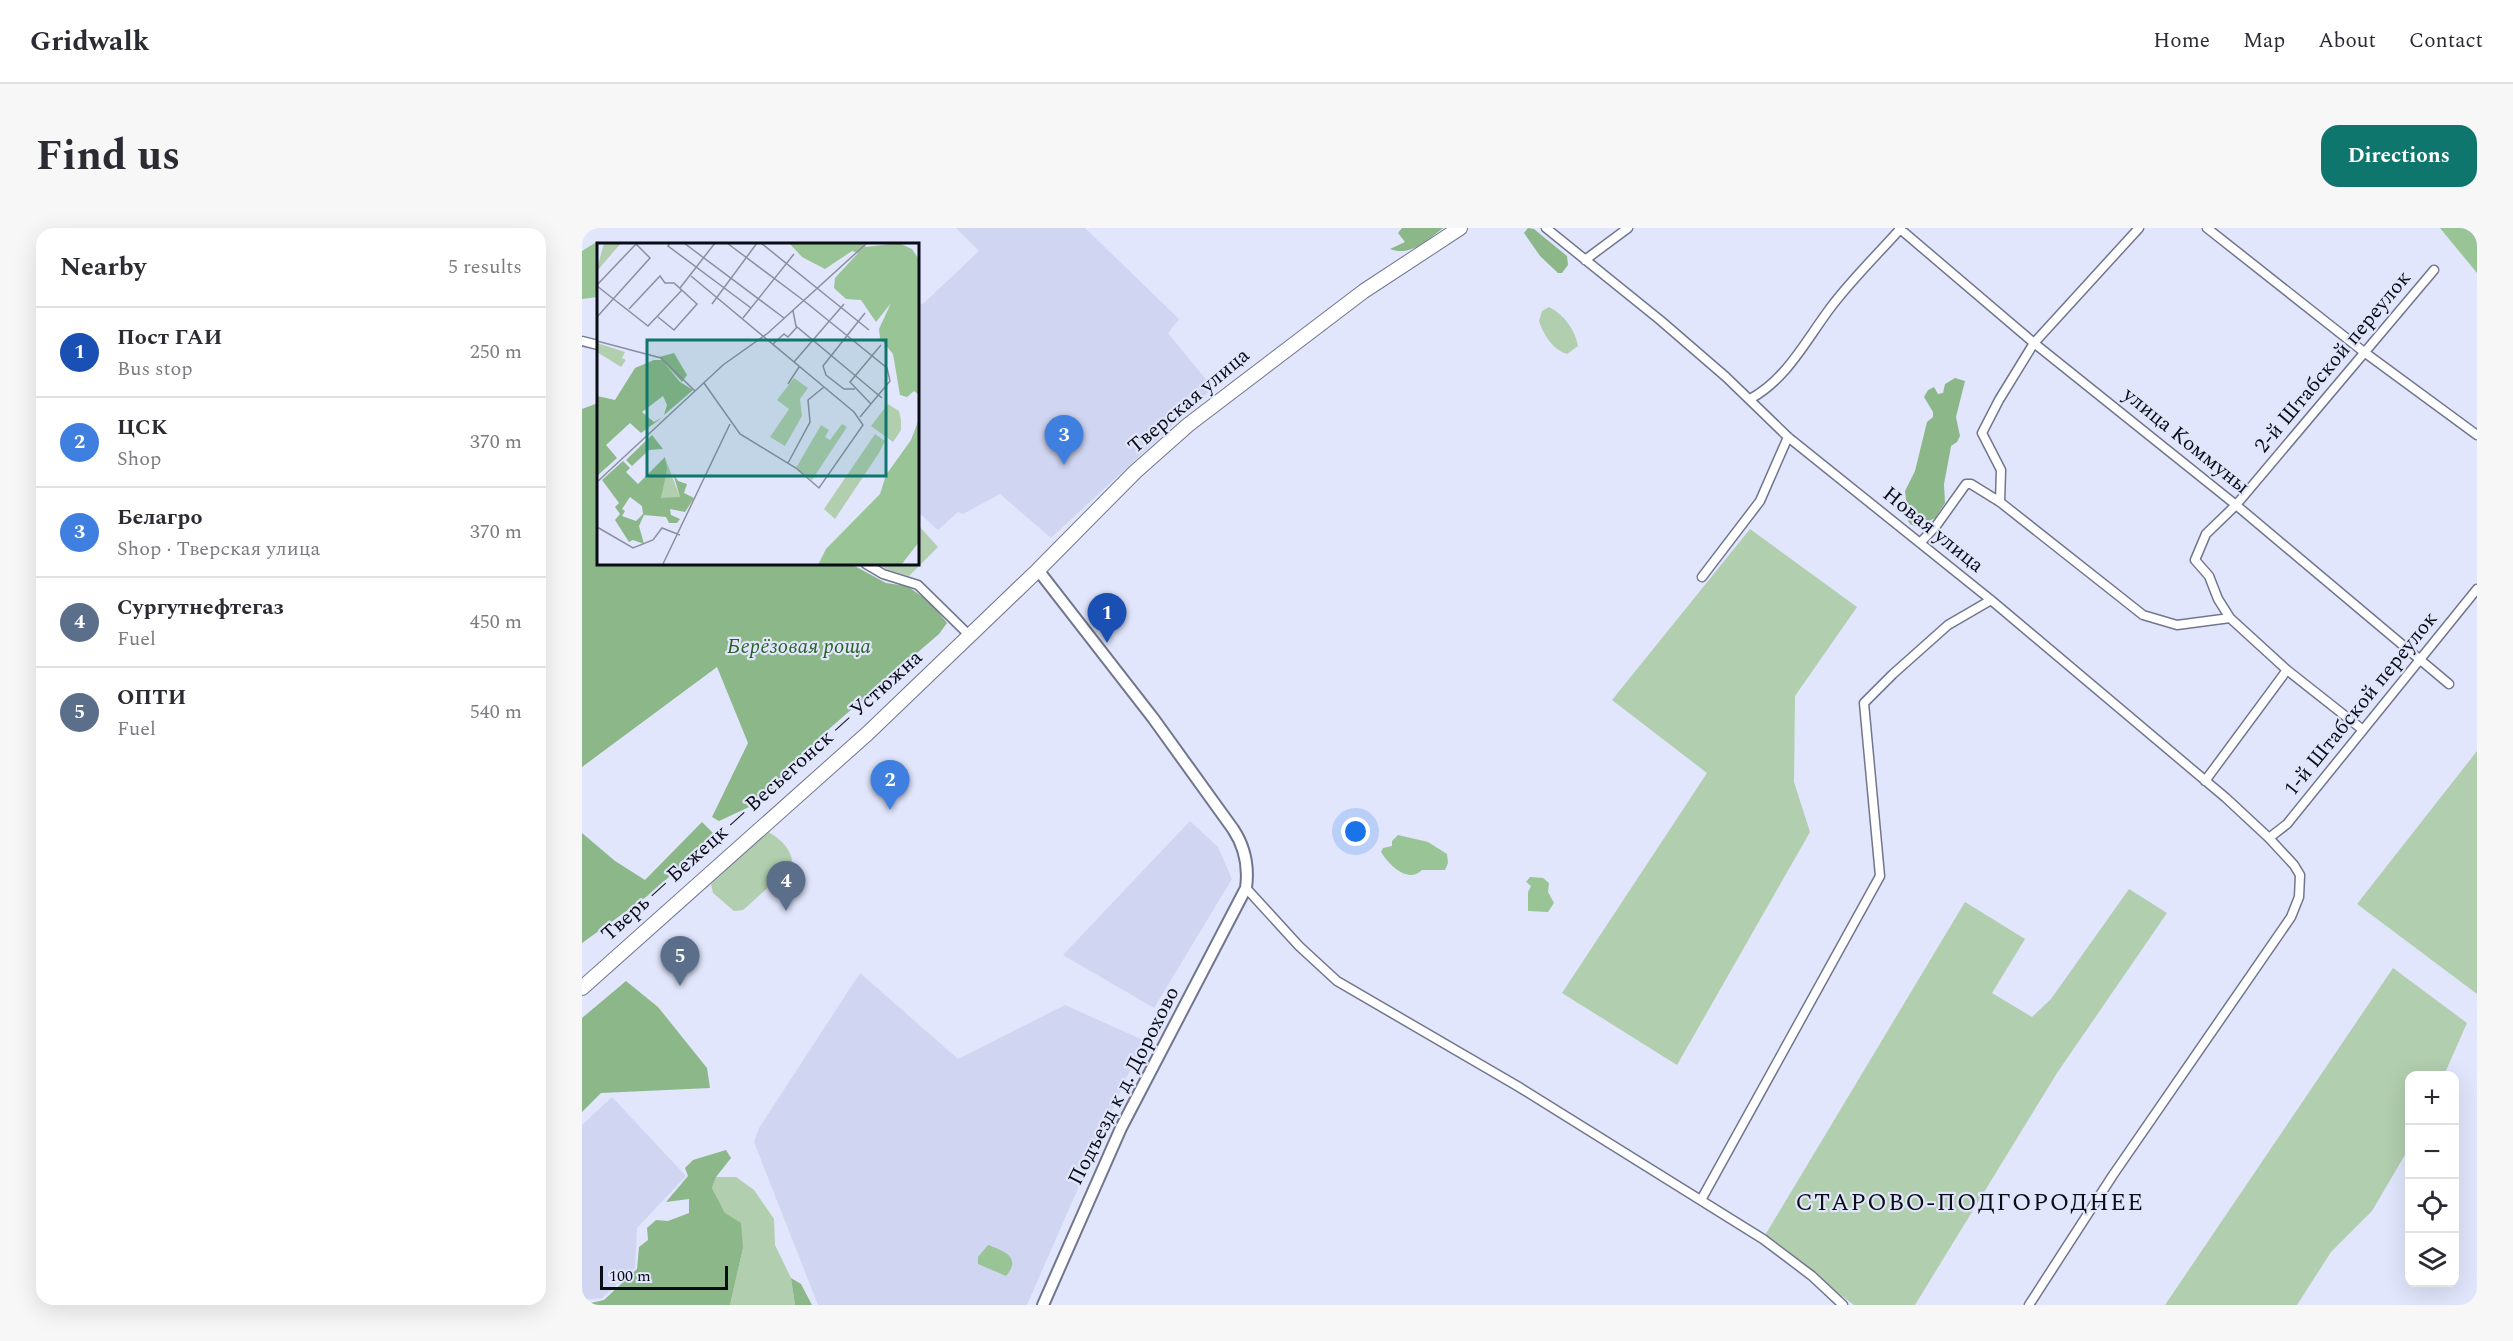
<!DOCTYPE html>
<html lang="en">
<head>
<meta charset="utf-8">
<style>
  :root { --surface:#fff; --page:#f7f7f7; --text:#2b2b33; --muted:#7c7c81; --line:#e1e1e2; --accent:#0f766e }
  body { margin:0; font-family:Spectral,serif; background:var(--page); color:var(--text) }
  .controls { position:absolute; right:18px; bottom:18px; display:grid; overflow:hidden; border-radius:12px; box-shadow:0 6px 24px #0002 }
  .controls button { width:54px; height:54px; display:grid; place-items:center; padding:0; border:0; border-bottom:2px solid var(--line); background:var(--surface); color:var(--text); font:30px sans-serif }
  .scale { position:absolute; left:18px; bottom:15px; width:128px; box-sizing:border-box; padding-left:6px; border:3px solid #0b0d16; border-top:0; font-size:16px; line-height:21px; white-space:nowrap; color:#0b0d16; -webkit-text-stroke:4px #e1e6fc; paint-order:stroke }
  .you { position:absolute; left:774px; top:604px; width:21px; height:21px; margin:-15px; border:4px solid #fff; border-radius:50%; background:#1a73e8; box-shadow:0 0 0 9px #1a73e833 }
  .badge { display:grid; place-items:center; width:39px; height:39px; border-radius:50%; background:var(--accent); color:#fff; font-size:20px; font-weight:700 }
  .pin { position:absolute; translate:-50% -50px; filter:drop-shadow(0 2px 3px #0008) }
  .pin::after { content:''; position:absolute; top:32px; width:21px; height:18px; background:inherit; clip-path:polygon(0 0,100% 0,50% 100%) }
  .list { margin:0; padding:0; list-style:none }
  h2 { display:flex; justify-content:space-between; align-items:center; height:78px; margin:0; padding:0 24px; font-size:26px }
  h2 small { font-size:20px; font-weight:400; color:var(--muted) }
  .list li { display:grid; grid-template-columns:39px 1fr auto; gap:18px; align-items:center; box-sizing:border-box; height:90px; padding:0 24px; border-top:2px solid var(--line) }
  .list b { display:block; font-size:22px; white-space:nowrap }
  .list p { margin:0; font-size:20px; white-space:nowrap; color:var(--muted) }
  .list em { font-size:20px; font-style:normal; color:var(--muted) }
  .icon { flex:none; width:33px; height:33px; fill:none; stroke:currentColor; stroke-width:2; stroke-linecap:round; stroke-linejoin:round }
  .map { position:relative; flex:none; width:1895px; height:1077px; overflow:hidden; border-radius:18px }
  header { display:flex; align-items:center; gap:36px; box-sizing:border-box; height:84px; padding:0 30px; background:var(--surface); border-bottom:2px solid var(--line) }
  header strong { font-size:28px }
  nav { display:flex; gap:33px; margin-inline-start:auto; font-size:21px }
  .intro { display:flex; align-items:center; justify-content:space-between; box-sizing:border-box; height:144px; padding:0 36px }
  h1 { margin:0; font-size:42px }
  .button { padding:15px 27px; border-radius:18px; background:var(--accent); color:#fff; font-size:21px; font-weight:700 }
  main { display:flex; gap:36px; padding:0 36px }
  aside { flex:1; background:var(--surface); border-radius:18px; box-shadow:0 6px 24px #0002 }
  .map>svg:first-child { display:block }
</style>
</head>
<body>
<header>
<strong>Gridwalk</strong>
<nav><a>Home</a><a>Map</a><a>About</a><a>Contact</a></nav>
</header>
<div class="intro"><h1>Find us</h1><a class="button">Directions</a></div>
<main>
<aside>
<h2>Nearby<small>5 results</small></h2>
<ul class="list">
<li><span class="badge" style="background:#1a4fb4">1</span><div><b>Пост ГАИ</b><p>Bus stop</p></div><em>250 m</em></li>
<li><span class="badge" style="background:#3f7fe0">2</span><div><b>ЦСК</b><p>Shop</p></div><em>370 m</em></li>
<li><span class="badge" style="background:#3f7fe0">3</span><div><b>Белагро</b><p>Shop · Тверская улица</p></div><em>370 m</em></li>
<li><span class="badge" style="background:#5c6f8a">4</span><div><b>Сургутнефтегаз</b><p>Fuel</p></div><em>450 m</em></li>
<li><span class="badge" style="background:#5c6f8a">5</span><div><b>ОПТИ</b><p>Fuel</p></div><em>540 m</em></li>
</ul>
</aside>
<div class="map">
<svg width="1895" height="1077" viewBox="0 0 1895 1077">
  <rect width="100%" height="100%" fill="#e1e6fc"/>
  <!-- built -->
  <path fill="#d0d6f1" d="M374,0H503L597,91L586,105L631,160L469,310L418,266L381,286L376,284L356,302L336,284V77L342,75L397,23Z
    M608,593L636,619L650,651L572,780L481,727Z
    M278,745L376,831L483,777L561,812L445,1077H236L172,914L177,900Z
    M30,869L104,948L55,1000L53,1040L20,1070L0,1072V897Z"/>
  <!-- green -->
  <path fill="#b1ceae" d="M967,79C982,87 993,101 996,118L985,126C971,122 961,106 957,93L960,83Z
    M336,297L356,319L327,348L307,342L296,336H336Z
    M1168,301L1275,379L1213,468L1212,554L1228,604L1095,837L980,765L1125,545L1030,472Z
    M1895,523V766L1775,676Z
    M186,604C198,610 212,623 210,638L161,682L152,683L131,665L129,656Z
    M1547,661L1585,685L1475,845L1333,1077H1272L1182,1009L1383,674L1443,711L1410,765L1450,789L1469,771Z
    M1811,740L1885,795L1862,847L1828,848L1827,920L1790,983L1749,1024L1715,1077H1583Z
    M134,949H154L172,962L192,991L193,1017L209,1050L213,1077H148L161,1020L130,960Z"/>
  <!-- forest -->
  <path fill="#8cb788" d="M820,0H861C845,12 829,29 808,21L823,14L816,5Z
    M946,0L952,1L985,28L986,37L980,45H976L958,28L942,5Z
    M1373,150L1383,153L1374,189L1378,208L1375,214L1369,218L1368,224L1362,256L1363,275L1353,290L1335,299L1328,296L1323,287L1325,280L1323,263L1333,243L1345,194L1351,189V184L1342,169L1346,162L1352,159L1356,166L1361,165L1363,156Z
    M16,175V336H269L304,355L325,358L348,374L365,395L357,406L248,500L178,574L137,593L130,589L166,515L135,439L0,539V181Z
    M120,594L134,608L64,669L0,715V605L33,633L63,652Z
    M44,753L76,779L125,840L128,860L19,865L0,884V790Z
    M144,922L149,930L134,949L130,960L143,985L159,995L161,1020L148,1077H0L22,1072L55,1041L57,1019L66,1012L65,1000L74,992L86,993L107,985V971L84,974L106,948L103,940L111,932Z
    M209,1050L219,1056L230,1077H213Z"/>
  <!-- water -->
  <path fill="#99c495" d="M1858,0H1895V45Z
    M16,13L20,16H16V69L0,71V23Z
    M816,607L846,614L865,626L866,635L863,642H840C826,656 807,637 799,624L801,620L810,618V613Z
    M948,649L961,650L967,655L966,664L972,675L966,684L946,683V664L949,658L944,654Z
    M406,1017C422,1023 440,1029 424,1048L396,1036V1029Z"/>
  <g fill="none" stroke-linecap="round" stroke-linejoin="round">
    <defs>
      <path id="minor" d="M964,0L1078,92L1144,149L1206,209L1409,372L1644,570L1687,610L1712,637L1718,647L1717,669L1709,689L1531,947L1447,1077
        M1317,0L1452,115L1654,277L1867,456
        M1557,0L1452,115L1417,172L1400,205L1419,242L1418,274L1561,387L1595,397L1648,390
        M1625,0L1782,124L1895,207
        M1003,32L1046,0
        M0,113L16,117
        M1168,171C1205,151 1224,112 1249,79C1270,51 1296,26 1319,0
        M1338,315L1354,298L1384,256H1389L1418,274
        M284,336L301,346L336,357L388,408
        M1120,349L1178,273L1206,209
        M1781,502L1705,442L1648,390L1636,371L1627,348L1613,332L1624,306L1654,277L1852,42
        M1623,553L1705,442
        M1687,610L1705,596L1895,361
        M664,660L717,718L755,753L937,859L1181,1011L1230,1048L1261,1077
        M1119,972L1298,648L1282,475L1311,446L1366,397L1409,372"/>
      <path id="tertiary" d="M456,342L571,490L651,601C663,619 667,638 664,660L539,900L461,1077"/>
      <path id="primary" d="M0,760L286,505L456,342L553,244L606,197L782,63L878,0"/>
    </defs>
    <!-- minor casing -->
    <use href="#minor" stroke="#71768e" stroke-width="11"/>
    <!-- tertiary casing -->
    <use href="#tertiary" stroke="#71768e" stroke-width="14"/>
    <!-- primary casing -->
    <use href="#primary" stroke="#71768e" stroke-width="16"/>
    <!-- minor -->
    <use href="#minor" stroke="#fff" stroke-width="8"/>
    <!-- tertiary -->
    <use href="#tertiary" stroke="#fff" stroke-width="10"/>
    <!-- primary -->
    <use href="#primary" stroke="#fff" stroke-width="14"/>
  </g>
  <g text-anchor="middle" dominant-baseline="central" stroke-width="4.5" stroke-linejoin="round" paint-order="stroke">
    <!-- street labels -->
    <g font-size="21" fill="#0b0d16" stroke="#e1e6fc">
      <text transform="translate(1751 134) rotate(-50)">2-й Штабской переулок</text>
      <text transform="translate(607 173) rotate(-40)">Тверская улица</text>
      <text transform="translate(1604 213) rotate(39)">улица Коммуны</text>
      <text transform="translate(1351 302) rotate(39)">Новая улица</text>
      <text transform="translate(1779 476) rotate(-51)">1-й Штабской переулок</text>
      <text transform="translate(180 568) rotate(-42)">Тверь — Бежецк — Весьегонск — Устюжна</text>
      <text transform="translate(542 858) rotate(-63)">Подъезд к д. Дорохово</text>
    </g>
    <!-- park labels -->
    <g font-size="21" font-style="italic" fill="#286225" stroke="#e1e6fc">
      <text x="217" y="419">Берёзовая роща</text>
    </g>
    <!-- quarter labels -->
    <g font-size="24" letter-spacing="1.5" fill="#0b0d16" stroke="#e1e6fc">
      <text x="1388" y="975">СТАРОВО-ПОДГОРОДНЕЕ</text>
    </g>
  </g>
  <!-- overview -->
  <g transform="translate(15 15)">
    <rect width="322" height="322" fill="#e1e6fc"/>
    <path d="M7,0H24L0,28V26ZM0,100L28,109L25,115L29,117L24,124L0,109ZM197,135L211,145L203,156L205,173L188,203L173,194L192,166L180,157ZM291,161L302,168L304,177V187L296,199L274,183ZM245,181L250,184L215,237L199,225L224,182L232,187L228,194L233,197ZM278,191L288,198L282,210L238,276L227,266ZM69,217L83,254L80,256L64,255Z" fill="#b1ceae"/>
    <path d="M77,110L90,132L85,139L62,114ZM57,117H65L83,139L96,147L67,172L70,162L66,153L45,169L57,179L66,174L44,190L33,180L9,202L20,215L0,233V153L18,157L38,125ZM55,192L66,206L52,207L35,223L29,217ZM68,214L70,226L64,255L83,254L76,230L81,238L90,241L87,250L97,255L88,269L73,266L74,272L83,276L80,280H72L69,274L47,272L42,283L47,301L36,297L32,299L18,277L23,271L18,264L22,260L5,237L26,218L33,225L29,229L41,241ZM33,254L45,263L46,271L39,278L25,273L28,268L25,266Z" fill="#8cb788" fill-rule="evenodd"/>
    <path d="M192,0H265L269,4L302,0L315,6L323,18L322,152L317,148L310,154L303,152L296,111L283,95L282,86L294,60L279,79L264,57L249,56L237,45L238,35L261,10L255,8L228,26L205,14ZM322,176V299L304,322H221L229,306L283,251L289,232L314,197Z" fill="#99c495"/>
    <path fill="none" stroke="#8b8fa0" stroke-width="1.5" d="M73,0L71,3L154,65M87,0L187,75M130,0L206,57M164,0L272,87M94,33L257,169L266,182L222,245L199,225L143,191L107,140M0,42L39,1M0,43L51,83L85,47M83,45L118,0M206,57L290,125L293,138L263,174M115,61L160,0M32,66L63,33L68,40H77L100,61L77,87L61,74M196,68L199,83L285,155M0,74L53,15L38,0M146,75L197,11M0,98L64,115L98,148M176,101L187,91L191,94L200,84M197,119L247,61M191,141L202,124M258,146H247L229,132L226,123L268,70M274,161L253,139L284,102M191,220L213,179L211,157L227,144M0,239L126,122L171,90L270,0M0,284L36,305L56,297L65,285L83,292M65,323L133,181"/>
    <path fill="#0f766e" fill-opacity="0.15" stroke="#0f766e" stroke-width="3" d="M50,97H289V233H50Z"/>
    <rect width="322" height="322" fill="none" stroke="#0b0d16" stroke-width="3"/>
  </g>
</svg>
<div class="controls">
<button>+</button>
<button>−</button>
<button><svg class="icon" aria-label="locate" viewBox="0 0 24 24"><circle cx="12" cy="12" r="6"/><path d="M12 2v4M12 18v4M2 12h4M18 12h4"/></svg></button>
<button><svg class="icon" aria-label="layers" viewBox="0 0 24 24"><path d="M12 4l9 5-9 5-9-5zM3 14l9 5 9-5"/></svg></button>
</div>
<div class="scale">100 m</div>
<div class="you"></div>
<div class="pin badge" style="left:525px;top:415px;background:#1a4fb4">1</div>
<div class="pin badge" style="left:308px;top:582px;background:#3f7fe0">2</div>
<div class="pin badge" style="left:482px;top:237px;background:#3f7fe0">3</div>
<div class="pin badge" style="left:204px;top:683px;background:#5c6f8a">4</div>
<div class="pin badge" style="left:98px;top:758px;background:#5c6f8a">5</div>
</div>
</main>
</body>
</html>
